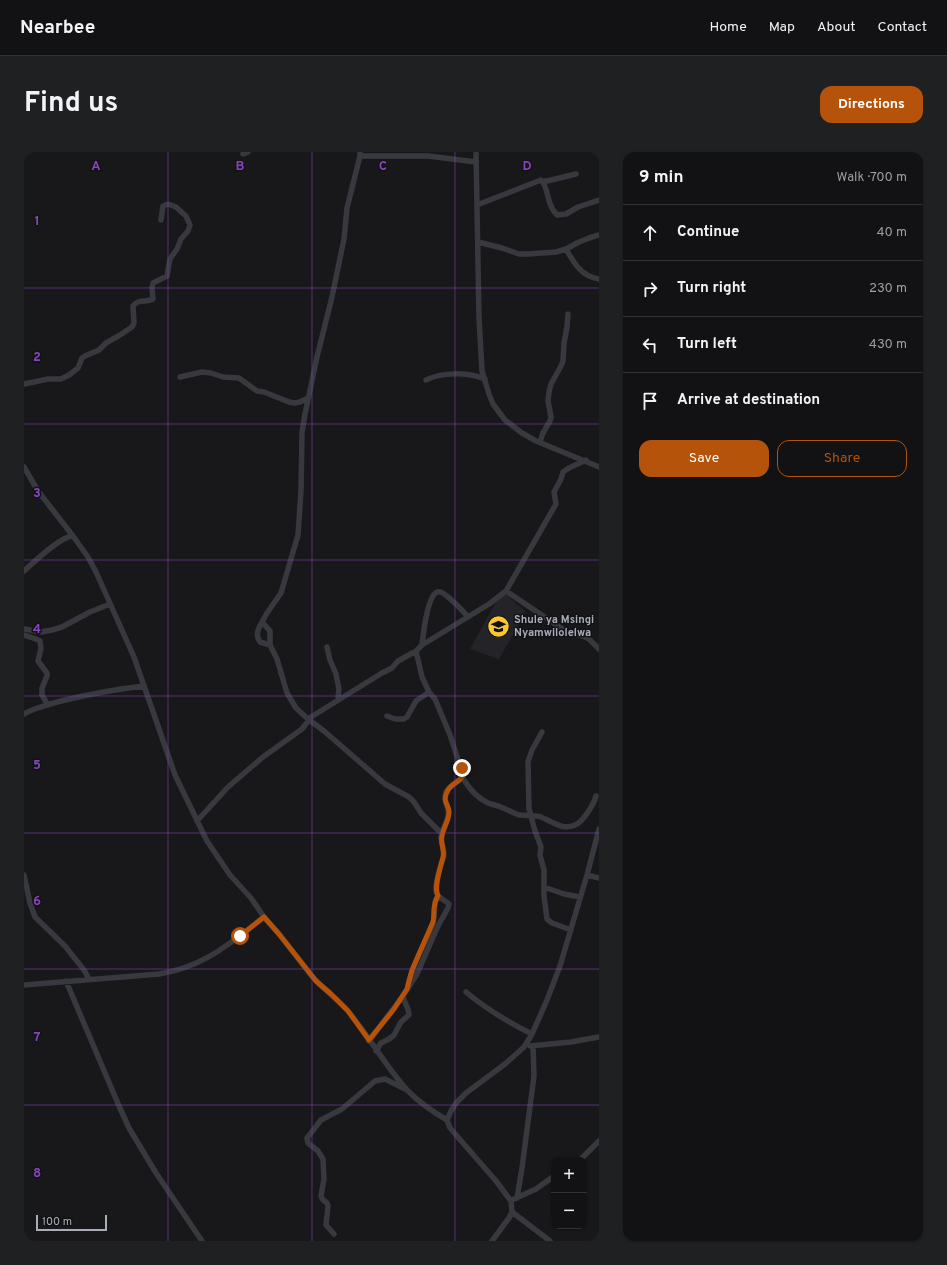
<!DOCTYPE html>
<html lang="en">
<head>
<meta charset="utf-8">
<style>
  :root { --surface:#121214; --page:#1f2022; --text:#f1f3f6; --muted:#9c9ea0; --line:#313234; --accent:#b45309 }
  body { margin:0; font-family:Overpass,sans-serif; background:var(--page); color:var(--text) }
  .controls { position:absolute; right:12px; bottom:12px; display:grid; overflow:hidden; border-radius:8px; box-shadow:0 1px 3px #0004 }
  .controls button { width:36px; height:36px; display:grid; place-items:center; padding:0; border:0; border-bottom:1px solid var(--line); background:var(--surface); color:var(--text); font:20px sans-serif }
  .scale { position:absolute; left:12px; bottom:10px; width:71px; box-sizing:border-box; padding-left:4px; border:2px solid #a9adba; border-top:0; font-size:11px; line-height:14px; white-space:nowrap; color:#a9adba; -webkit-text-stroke:3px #131315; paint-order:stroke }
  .stop { position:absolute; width:12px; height:12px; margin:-9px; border:3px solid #b45309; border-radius:50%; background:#fff }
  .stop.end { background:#b45309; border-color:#fff; box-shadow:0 1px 4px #0008 }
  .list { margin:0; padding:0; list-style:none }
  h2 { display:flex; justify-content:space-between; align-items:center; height:52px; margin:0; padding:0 16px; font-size:17px }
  h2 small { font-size:13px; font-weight:400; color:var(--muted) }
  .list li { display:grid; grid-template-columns:26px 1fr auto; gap:12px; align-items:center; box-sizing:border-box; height:56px; padding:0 16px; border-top:1px solid var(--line) }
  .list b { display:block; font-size:15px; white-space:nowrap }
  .list em { font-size:13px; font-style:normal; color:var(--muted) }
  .actions { display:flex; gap:8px; padding:12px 16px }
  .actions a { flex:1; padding:9px 0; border:1px solid var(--accent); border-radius:12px; text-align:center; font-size:14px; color:var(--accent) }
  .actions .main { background:var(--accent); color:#fff }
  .icon { flex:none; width:22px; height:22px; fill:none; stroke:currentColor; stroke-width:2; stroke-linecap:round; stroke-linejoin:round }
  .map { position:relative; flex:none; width:575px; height:1089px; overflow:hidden; border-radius:12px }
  header { display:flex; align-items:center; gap:24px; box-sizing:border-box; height:56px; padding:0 20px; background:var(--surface); border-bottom:1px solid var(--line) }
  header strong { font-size:19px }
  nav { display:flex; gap:22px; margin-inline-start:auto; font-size:14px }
  .intro { display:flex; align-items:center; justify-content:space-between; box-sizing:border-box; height:96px; padding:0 24px }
  h1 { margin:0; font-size:28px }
  .button { padding:10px 18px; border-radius:12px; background:var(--accent); color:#fff; font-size:14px; font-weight:700 }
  main { display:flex; gap:24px; padding:0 24px }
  aside { flex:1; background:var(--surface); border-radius:12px; box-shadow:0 1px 3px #0004 }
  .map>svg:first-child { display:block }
</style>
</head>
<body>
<header>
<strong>Nearbee</strong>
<nav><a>Home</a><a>Map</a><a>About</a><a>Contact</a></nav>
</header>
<div class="intro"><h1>Find us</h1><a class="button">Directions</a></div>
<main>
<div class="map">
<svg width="575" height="1089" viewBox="0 0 575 1089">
  <rect width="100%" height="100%" fill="#18181a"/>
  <!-- built -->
  <path fill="#242327" d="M478,439L502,460L475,507L446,497Z"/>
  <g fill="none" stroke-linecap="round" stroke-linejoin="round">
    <!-- street -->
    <path stroke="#38393f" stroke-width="5.5" d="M336,0V4L323,56L320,87L308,145L293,205L281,262L278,280L277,339L274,383L257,441L243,461L238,470L246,479V493L253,507L263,541L272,556L284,567L300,579L361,632L385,645L390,650L397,661L418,682
      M452,0L455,166L458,219L465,242L469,252L481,268L498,281L512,289L575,315
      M219,2L224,0
      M336,4H404L452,10
      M519,29H523L552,22
      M453,53L517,28C525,35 522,53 533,63L542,62L554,55L575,48
      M454,90L478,96L495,102H504L532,100L542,97L553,91L565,86L575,83
      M542,97C550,111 557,124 575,127
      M156,225L178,220L187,221L199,225L215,226L233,239L240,240L265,250L271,251L276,250L284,246
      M402,228C418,220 443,220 461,227
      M0,232L24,227H37L45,223L54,216L58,206L61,204L75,198L82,191L96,183L108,175L110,171L109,154C115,146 122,151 129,147L128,136L129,131L143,124L146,107L153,97L157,87L164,79L166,73L162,64L152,55L144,52L139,54L137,68
      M516,290L519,281L526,269L527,265L524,249L525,240L527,232L537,214L539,209L540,191L543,175L544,162
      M0,315L14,339L49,384L64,405L72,420L110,505L151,623L183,689L206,723L227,746L240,765L255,782L287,823C297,836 312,845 324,859C345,884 361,914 384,939C396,951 409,960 423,968
      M0,419C10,410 37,384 49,384
      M482,439L543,480L559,484L565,487L575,497
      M238,470C234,477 231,483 236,490L246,493
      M0,477L17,480L28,478L38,475L66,460L86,452
      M0,483L12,487L16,489L17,496L14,509L23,521V524L18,536V543L24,553
      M398,493C399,484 404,436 416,440C422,441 440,460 444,465
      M303,495L306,508L312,522L315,537L314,545L315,547
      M0,562C12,555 27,552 41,548C67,542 93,537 120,534
      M363,564L371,567H380L383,565L392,549L405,540
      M518,580L508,598L504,610L505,657L511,679L517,695L516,703L520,718V744L523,767L528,771L547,778
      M438,625C444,635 453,646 464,651C469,653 474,653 479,656C484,658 489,661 495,663C502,664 510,663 517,665C527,669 539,679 551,673C559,670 570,652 572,644
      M173,669L204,635L239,605L278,577L287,565L358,521L368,516L374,509L392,499L398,493L465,452L482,439L532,352L530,340L537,327L539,320L545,316L562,308
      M0,723L6,751L11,765L41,794L60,818L65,827
      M563,723L575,726
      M520,735L540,742L556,745
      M42,829L95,954L105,976L132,1021L178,1089
      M0,833L135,822C180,815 205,792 240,765
      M384,833C389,811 401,792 409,771C412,762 408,752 414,744
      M442,840C462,857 484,870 508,882
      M345,889L379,844
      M506,894L547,890L575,885
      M352,899L357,891L365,887L370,883L377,870L385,863C385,856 380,851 379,844L393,822L414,774L424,756L425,752C421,748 413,746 412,739C411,733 415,719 417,712C418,709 420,706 420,703C420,697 417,691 417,685C418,677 423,671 424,664C426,655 418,650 422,640C426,632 436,631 439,623L426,583L411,547L405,540L398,525L392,499
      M556,1008L575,989
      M493,1046L498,1016L510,924L509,894
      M490,1047L512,1037L530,1024
      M488,1060L526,1089
      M310,1082L302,1073L304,1054L303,1051L299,1048L297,1044L300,1027L299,1007L294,999L284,991L283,986L297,968L318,957L351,929L361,927L381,937
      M468,1089L485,1066L488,1060L487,1049L472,1029L426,976L423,968L427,959L432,951L442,941L481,912L500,895L508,882L523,848L536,814L563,723L575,677"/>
  </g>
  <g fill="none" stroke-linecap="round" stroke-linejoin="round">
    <!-- route -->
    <path stroke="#b45309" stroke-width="5" d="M216,784L240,765L255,782L292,829L307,842L324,859L345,888L370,857L383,837L388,818L409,770C411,761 408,752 414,744C409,735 417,715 419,705C421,698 416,691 418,684C419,676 425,669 425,660C425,652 418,650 423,640C426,632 434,631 438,625L439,623L438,616"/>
  </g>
  <!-- grid -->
  <path fill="none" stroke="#8446be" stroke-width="1" stroke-opacity="0.55" d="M144,0V1089M288,0V1089M431,0V1089M0,136H575M0,272H575M0,408H575M0,544H575M0,681H575M0,817H575M0,953H575"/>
  <!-- icons -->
  <defs>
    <symbol id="school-disc" viewBox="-11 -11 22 22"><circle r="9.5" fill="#fdc62d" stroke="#131315"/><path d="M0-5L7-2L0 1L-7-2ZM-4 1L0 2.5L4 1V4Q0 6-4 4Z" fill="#111"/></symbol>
  </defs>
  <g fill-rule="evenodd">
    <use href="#school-disc" x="462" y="462" width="25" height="25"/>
  </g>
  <g text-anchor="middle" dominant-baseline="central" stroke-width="3" stroke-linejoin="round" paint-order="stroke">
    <!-- poi labels -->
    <g font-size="11" font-weight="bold" fill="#a9adba" stroke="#131315" text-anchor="start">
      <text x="490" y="468">Shule ya Msingi<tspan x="490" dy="13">Nyamwilolelwa</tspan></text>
    </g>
  </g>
  <g font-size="13" text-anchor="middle" font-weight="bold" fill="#8446be" stroke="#131315" stroke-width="3" stroke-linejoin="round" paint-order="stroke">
    <text x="72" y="18">A</text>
    <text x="216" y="18">B</text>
    <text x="359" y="18">C</text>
    <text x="503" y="18">D</text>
    <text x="13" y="73">1</text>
    <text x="13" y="209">2</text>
    <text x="13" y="345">3</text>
    <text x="13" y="481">4</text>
    <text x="13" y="617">5</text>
    <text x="13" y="753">6</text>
    <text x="13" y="889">7</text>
    <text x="13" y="1025">8</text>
  </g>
</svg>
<div class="controls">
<button>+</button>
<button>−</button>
</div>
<div class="scale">100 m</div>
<div class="stop" style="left:216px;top:784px"></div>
<div class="stop end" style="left:438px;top:616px"></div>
</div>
<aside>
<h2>9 min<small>Walk · 700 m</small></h2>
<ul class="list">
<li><svg class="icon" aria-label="ahead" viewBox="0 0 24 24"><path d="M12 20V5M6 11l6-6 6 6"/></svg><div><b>Continue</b></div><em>40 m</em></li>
<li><svg class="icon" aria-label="right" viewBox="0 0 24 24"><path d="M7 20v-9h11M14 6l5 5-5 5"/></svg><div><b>Turn right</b></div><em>230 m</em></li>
<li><svg class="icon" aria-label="left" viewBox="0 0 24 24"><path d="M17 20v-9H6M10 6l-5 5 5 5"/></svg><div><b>Turn left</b></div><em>430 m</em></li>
<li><svg class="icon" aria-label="arrive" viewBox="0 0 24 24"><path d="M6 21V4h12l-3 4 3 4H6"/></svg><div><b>Arrive at destination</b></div></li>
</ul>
<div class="actions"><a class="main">Save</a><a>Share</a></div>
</aside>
</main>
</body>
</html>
